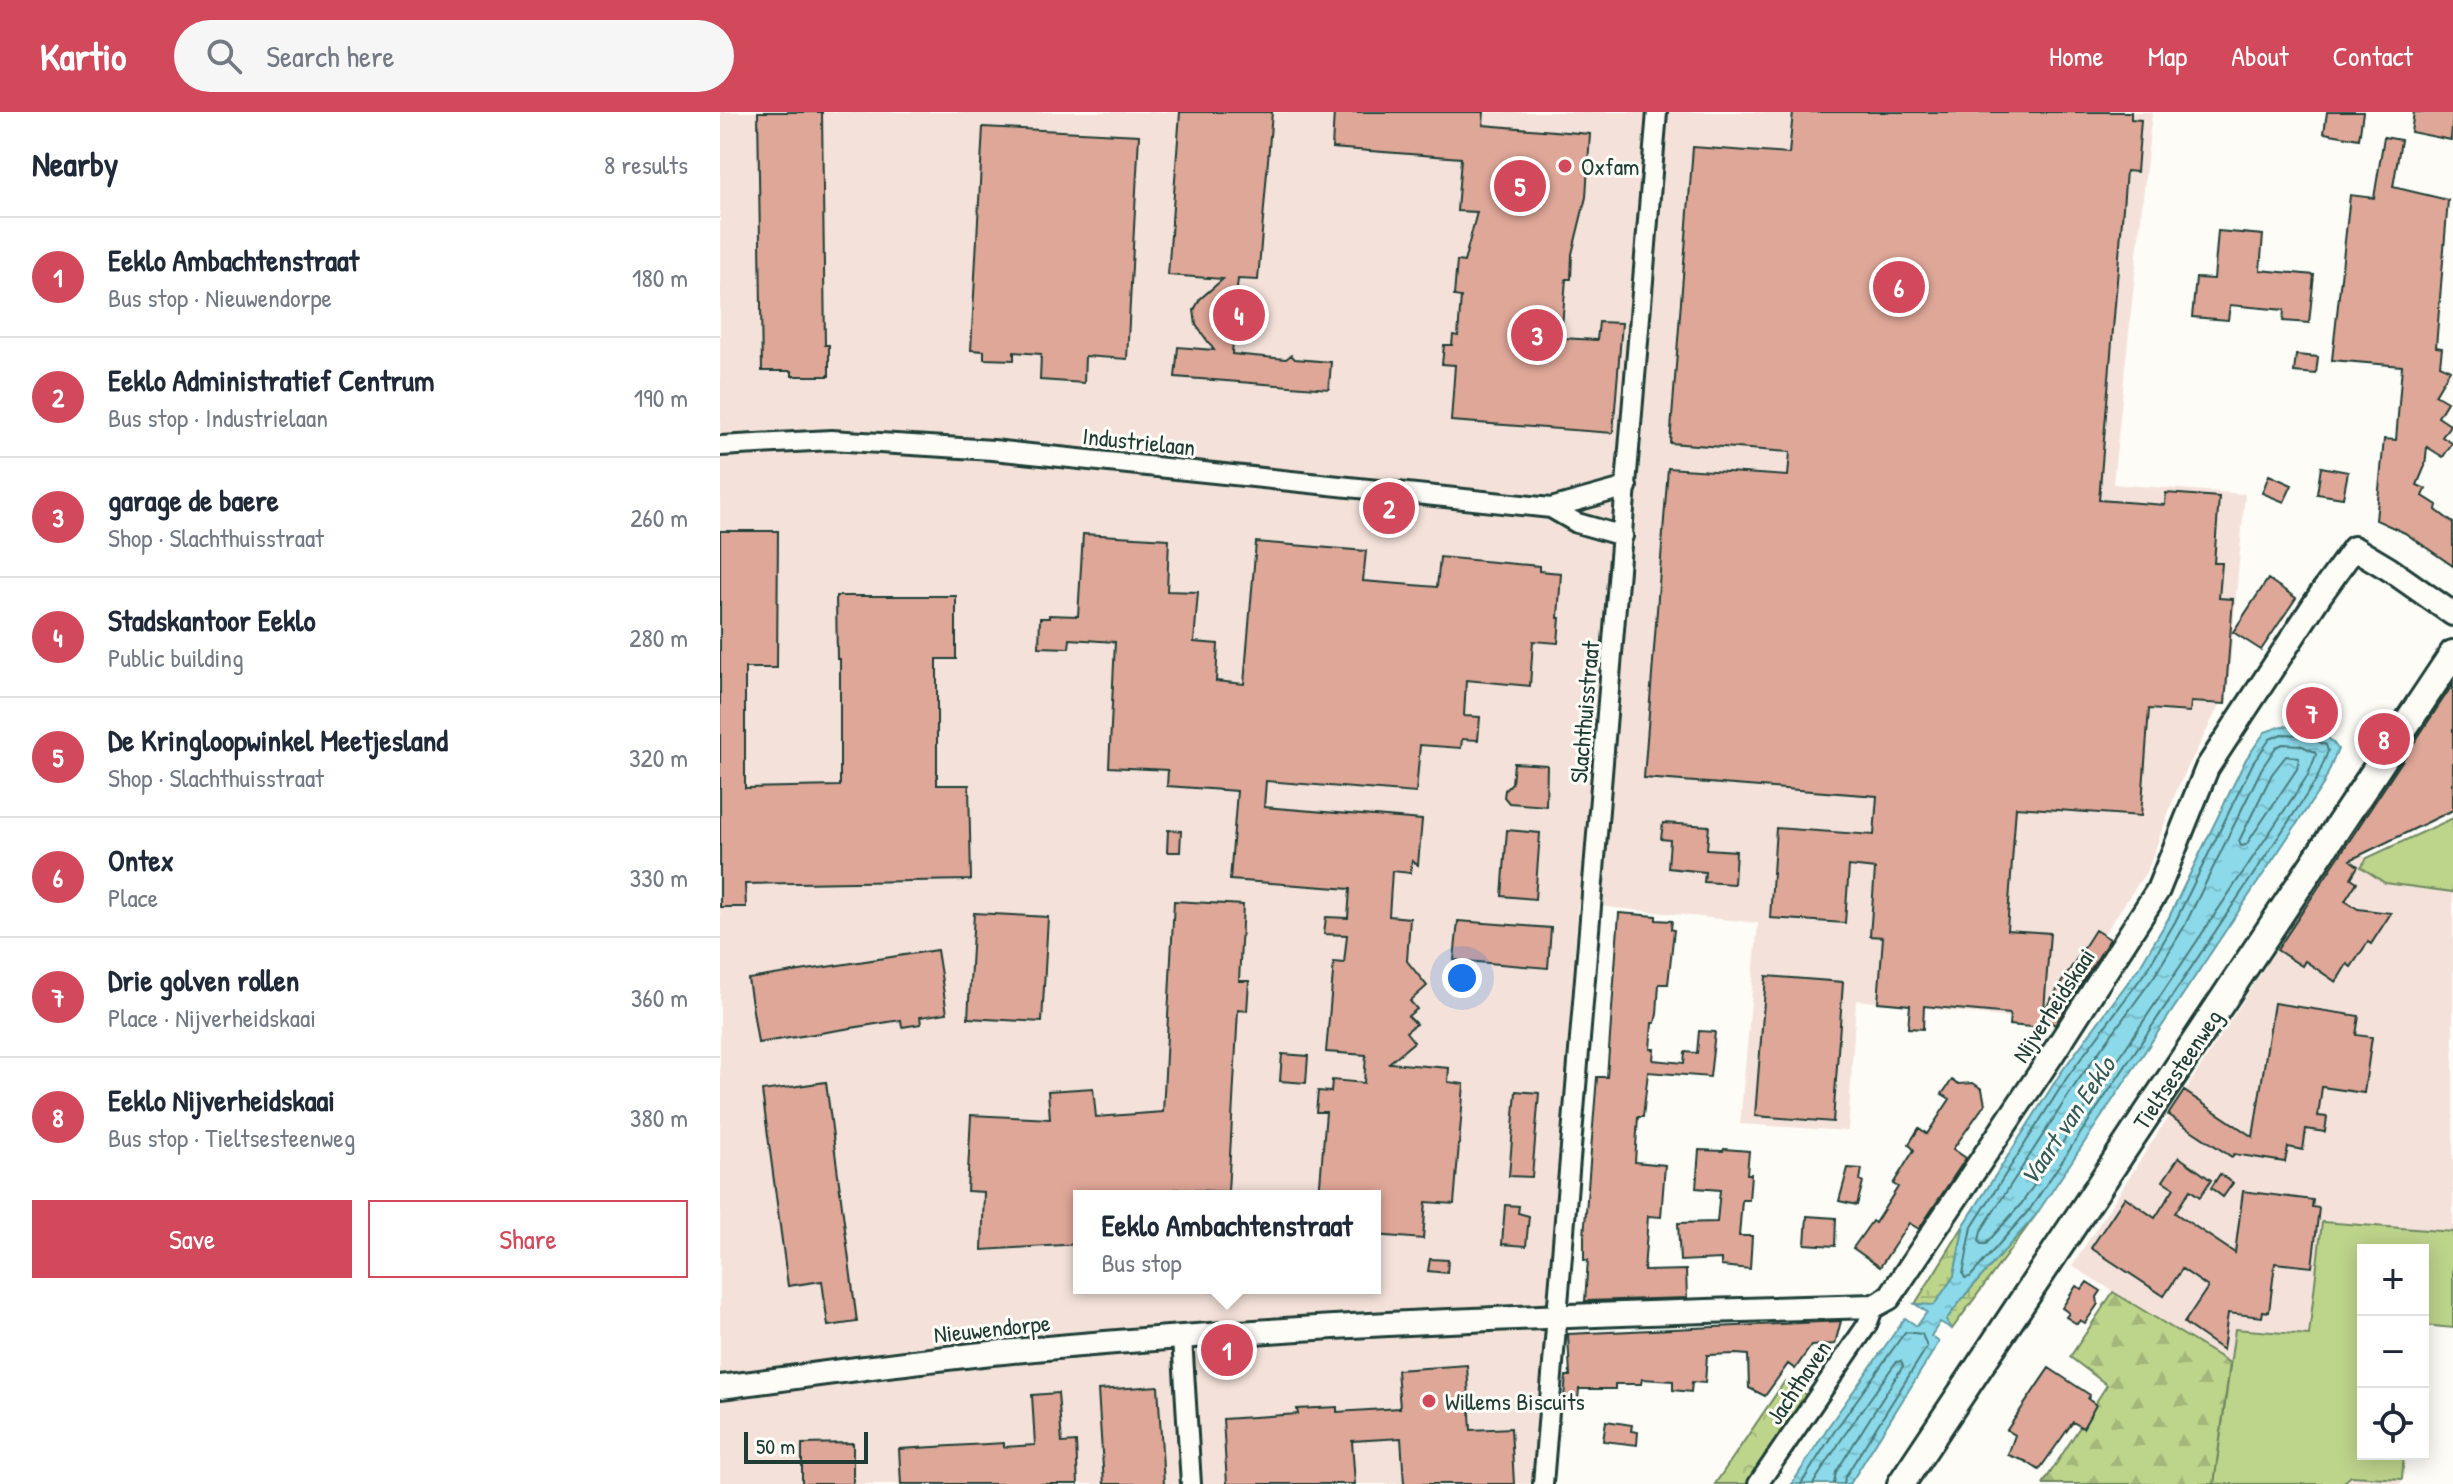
<!DOCTYPE html>
<html lang="en">
<head>
<meta charset="utf-8">
<style>
  :root { --surface:#fff; --page:#f6f6f7; --text:#1f2937; --muted:#747a83; --line:#e0e1e3; --accent:#d1495b }
  body { margin:0; font-family:"Patrick Hand",sans-serif; background:var(--page); color:var(--text) }
  .controls { position:absolute; right:24px; bottom:24px; display:grid; overflow:hidden; border-radius:0px; box-shadow:0 4px 20px #0003 }
  .controls button { width:72px; height:72px; display:grid; place-items:center; padding:0; border:0; border-bottom:2px solid var(--line); background:var(--surface); color:var(--text); font:40px sans-serif }
  .scale { position:absolute; left:24px; bottom:20px; width:124px; box-sizing:border-box; padding-left:8px; border:4px solid #1f3d34; border-top:0; font-size:22px; line-height:28px; white-space:nowrap; color:#1f3d34; -webkit-text-stroke:6px #fdfcf7; paint-order:stroke }
  .you { position:absolute; left:742px; top:866px; width:28px; height:28px; margin:-20px; border:6px solid #fff; border-radius:50%; background:#1a73e8; box-shadow:0 0 0 12px #1a73e833 }
  .badge { display:grid; place-items:center; width:52px; height:52px; border-radius:50%; background:var(--accent); color:#fff; font-size:26px; font-weight:700 }
  .pin { position:absolute; translate:-50% -50%; border:4px solid #fff; box-shadow:0 2px 8px #0006 }
  .popup { position:absolute; left:353px; top:1078px; width:308px; height:104px; box-sizing:border-box; display:grid; place-content:center; border-radius:0px; background:var(--surface); filter:drop-shadow(0 2px 6px #0005); font-size:26px; white-space:nowrap; color:var(--muted) }
  .popup b { font-size:30px; color:var(--text) }
  .popup::after { content:''; position:absolute; left:50%; top:100%; margin-left:-16px; border:16px solid transparent; border-top-color:var(--surface) }
  .list { margin:0; padding:0; list-style:none }
  h2 { display:flex; justify-content:space-between; align-items:center; height:104px; margin:0; padding:0 32px; font-size:34px }
  h2 small { font-size:26px; font-weight:400; color:var(--muted) }
  .list li { display:grid; grid-template-columns:52px 1fr auto; gap:24px; align-items:center; box-sizing:border-box; height:120px; padding:0 32px; border-top:2px solid var(--line) }
  .list b { display:block; font-size:30px; white-space:nowrap }
  .list p { margin:0; font-size:26px; white-space:nowrap; color:var(--muted) }
  .list em { font-size:26px; font-style:normal; color:var(--muted) }
  .actions { display:flex; gap:16px; padding:24px 32px }
  .actions a { flex:1; padding:18px 0; border:2px solid var(--accent); border-radius:0px; text-align:center; font-size:28px; color:var(--accent) }
  .actions .main { background:var(--accent); color:#fff }
  .icon { flex:none; width:44px; height:44px; fill:none; stroke:currentColor; stroke-width:2; stroke-linecap:round; stroke-linejoin:round }
  .map { position:relative; flex:none; width:1733px; height:1372px; overflow:hidden }
  header { display:flex; align-items:center; gap:48px; box-sizing:border-box; height:112px; padding:0 40px; background:var(--accent); color:#fff }
  header strong { font-size:38px }
  nav { display:flex; gap:44px; margin-inline-start:auto; font-size:28px }
  .search { width:560px; height:72px; background:var(--page); display:flex; align-items:center; gap:20px; box-sizing:border-box; padding:0 28px; border-radius:44px; color:var(--muted); font-size:30px }
  main { display:flex }
  aside { flex:1; background:var(--surface) }
  .map>svg:first-child { display:block }
</style>
</head>
<body>
<header>
<strong>Kartio</strong>
<div class="search"><svg class="icon" aria-label="search" viewBox="0 0 24 24"><circle cx="10" cy="10" r="6"/><path d="M15 15l6 6"/></svg>Search here</div>
<nav><a>Home</a><a>Map</a><a>About</a><a>Contact</a></nav>
</header>
<main>
<aside>
<h2>Nearby<small>8 results</small></h2>
<ul class="list">
<li><span class="badge">1</span><div><b>Eeklo Ambachtenstraat</b><p>Bus stop · Nieuwendorpe</p></div><em>180 m</em></li>
<li><span class="badge">2</span><div><b>Eeklo Administratief Centrum</b><p>Bus stop · Industrielaan</p></div><em>190 m</em></li>
<li><span class="badge">3</span><div><b>garage de baere</b><p>Shop · Slachthuisstraat</p></div><em>260 m</em></li>
<li><span class="badge">4</span><div><b>Stadskantoor Eeklo</b><p>Public building</p></div><em>280 m</em></li>
<li><span class="badge">5</span><div><b>De Kringloopwinkel Meetjesland</b><p>Shop · Slachthuisstraat</p></div><em>320 m</em></li>
<li><span class="badge">6</span><div><b>Ontex</b><p>Place</p></div><em>330 m</em></li>
<li><span class="badge">7</span><div><b>Drie golven rollen</b><p>Place · Nijverheidskaai</p></div><em>360 m</em></li>
<li><span class="badge">8</span><div><b>Eeklo Nijverheidskaai</b><p>Bus stop · Tieltsesteenweg</p></div><em>380 m</em></li>
</ul>
<div class="actions"><a class="main">Save</a><a>Share</a></div>
</aside>
<div class="map">
<svg width="1733" height="1372" viewBox="0 0 1733 1372">
  <defs>
    <pattern id="forest-firs" width="22" height="20" patternUnits="userSpaceOnUse" patternTransform="scale(2)"><rect width="22" height="20" fill="#bdd48b"/><path d="M5 1l3.5 6h-7zM16 11l3.5 6h-7z" fill="#a2b779"/></pattern>
    <pattern id="wetland-marsh" width="20" height="14" patternUnits="userSpaceOnUse" patternTransform="scale(2)"><rect width="20" height="14" fill="#bdd48b"/><path d="M1 5h8M5 5V1M11 12h8M15 12V8" fill="none" stroke="#a2b779"/></pattern>
    <pattern id="park-crowns" width="20" height="18" patternUnits="userSpaceOnUse" patternTransform="scale(2)"><rect width="20" height="18" fill="#bdd48b"/><path d="M2 6a3 3 0 1 1 6 0M12 15a3 3 0 1 1 6 0" fill="none" stroke="#a2b779"/></pattern>
    <pattern id="water-ripples" width="26" height="14" patternUnits="userSpaceOnUse" patternTransform="scale(2)"><rect width="26" height="14" fill="#8bd9e9"/><path d="M2 4q2-2 4 0t4 0M15 11q2-2 4 0t4 0" fill="none" stroke="#78bbc8"/></pattern>
  </defs>
  <rect width="100%" height="100%" fill="#fdfcf7"/>
  <filter id="ink" filterUnits="userSpaceOnUse"><feTurbulence type="fractalNoise" baseFrequency=".0125" numOctaves="2"/><feDisplacementMap in="SourceGraphic" scale="16" xChannelSelector="R" yChannelSelector="G"/><feConvolveMatrix kernelMatrix="1 2 1 2 8 2 1 2 1" color-interpolation-filters="sRGB"/></filter>
  <g filter="url(#ink)">
    <!-- built -->
    <path fill="#f4e2da" fill-rule="evenodd" d="M0,0H1432L1393,372L1525,382L1508,576L1458,675L1428,757L1325,910L1136,888L1128,1019L1020,1012L1038,811L858,792L832,1165L813,1372H0ZM359,1084H655V1176H359Z
      M1624,732L1647,746L1641,755L1665,771L1733,780V1120L1602,1110L1590,1223L1515,1217L1510,1251L1352,1154Z
      M1631,1364L1682,1367L1681,1372H1622Z"/>
    <!-- green -->
    <path fill="#bdd48b" stroke="#6e8860" stroke-width="2" d="M1733,706V780L1665,771L1641,755L1647,746Z
      M1602,1110L1733,1120V1216L1703,1213V1138H1643V1342H1684L1682,1367L1631,1364L1622,1372H1494L1515,1217L1589,1223Z"/>
    <!-- forest -->
    <path fill="url(#forest-firs)" stroke="#6e8860" stroke-width="2" d="M1393,1180L1510,1251L1494,1372H1323L1387,1273L1350,1245Z"/>
    <!-- wetland -->
    <path fill="url(#wetland-marsh)" stroke="#6e8860" stroke-width="2" d="M1316,1103L1232,1217L1226,1208L1246,1182Z
      M1244,1113L1234,1164L1214,1194L1195,1192Z"/>
    <!-- park -->
    <path fill="url(#park-crowns)" stroke="#6e8860" stroke-width="2" d="M1065,1269L1095,1289L1038,1372H995Z"/>
    <!-- water -->
    <path fill="url(#water-ripples)" stroke="#609ba1" stroke-width="2" d="M1562,614C1583,615 1606,617 1618,637L1604,671L1316,1103L1246,1182L1226,1208L1232,1217L1220,1210L1211,1224L1219,1230L1130,1372H1072L1108,1315L1185,1206L1197,1214L1207,1200L1195,1192L1214,1193L1234,1164L1244,1113L1342,959L1420,854L1448,807L1526,647L1545,620Z"/>
    <g fill="none" stroke-linecap="round" stroke-linejoin="round">
      <!-- shore -->
      <path stroke="#4a7b7c" stroke-width="2" d="M1562,622L1582,623L1606,633L1608,639L1597,667L1310,1097L1250,1165L1245,1166L1243,1162L1252,1115L1348,964L1427,858L1455,810L1533,651L1550,627Z
        M1563,632L1580,633L1595,640L1596,643L1588,663L1302,1091L1266,1132H1261L1259,1129L1261,1119L1357,970L1435,863L1464,815L1542,656L1556,635Z
        M1566,644L1579,646L1577,657L1526,733L1521,734L1519,729L1552,662Z
        M1081,1372L1114,1320L1185,1220L1202,1222L1207,1235L1125,1365L1124,1372
        M1093,1372L1123,1325L1176,1250L1181,1249L1183,1254L1116,1360L1114,1372"/>
    </g>
    <!-- building -->
    <path fill="#dfa798" stroke="#1f3d34" stroke-width="2" d="M38,0H102L105,233H109V264H72V259H42Z
      M460,0H552L538,168L518,167L515,195L520,202V207L514,211L512,242L566,247L571,243L575,247L611,250L609,277L455,265L458,235L494,238L476,213L474,198L480,187L503,167L448,163Z
      M614,0H764L763,13L870,22L866,85L852,142L851,167H846L841,226L877,228L879,210L902,211L893,321L731,309L735,253L722,252L724,233H732L733,223L738,224L741,185L734,184L737,149L744,150L757,100L737,99L741,46L612,36Z
      M1073,0H1411V7L1421,8L1417,60L1406,59L1379,388L1445,393L1446,381L1499,385L1494,451H1502L1499,486L1513,487L1505,592L1471,590L1470,600L1429,597L1421,704L1296,695L1287,818L1330,821L1324,898L1375,818L1390,827L1335,913L1323,905L1322,916L1289,913L1290,902L1204,894L1203,917L1188,916L1190,893L1158,890L1163,825L1150,824L1155,757L1129,754L1125,811L1050,806L1056,716L1154,723L1157,684L924,666L948,356L1068,364L1070,340L950,331L973,35L1069,42Z
      M1607,0H1643L1639,27L1604,21Z
      M1694,0H1733L1731,28L1691,20Z
      M263,15L419,23L407,247L365,244L364,271L320,268L321,242L294,240V248L264,247V239L251,238Z
      M1664,25L1681,28L1673,75L1728,88L1716,235L1722,236L1720,253L1730,258L1715,283L1727,290L1718,305L1730,313L1722,325L1732,331L1723,345L1707,335L1705,354L1697,373L1706,377L1703,384L1717,393L1716,398L1733,411V454L1685,421L1656,408L1664,327L1676,328L1682,254L1612,248L1630,83L1654,86Z
      M1498,119L1543,123L1540,158L1594,163L1589,211L1563,209L1564,198L1510,193L1508,208L1472,205L1476,166L1494,167Z
      M1576,243L1598,245L1596,262L1574,260Z
      M1601,355L1628,360L1623,386L1597,382Z
      M1549,363L1572,373L1564,390L1542,381Z
      M0,419H58L57,556H25V676L120,674V547H117L116,484H236V547H217V673H249L251,768L25,772L26,795H0Z
      M363,422L449,427L447,479L478,480L474,530L498,532L496,569L524,572L536,430L646,439L643,469L717,475L720,445L819,454V459L841,461L838,506H840L838,531L813,529L810,574L746,568L744,604L760,605L758,628L742,627L741,636L700,633L696,681L546,669L544,695L702,708L698,753L692,749L690,761L672,759L669,804L690,806L687,849L707,874L690,889L697,897L688,904L696,912L686,920L694,930L669,951L729,956L728,970L744,972L734,1092L706,1090L703,1127L655,1123V1084H599L606,1000H596L598,979L611,980L612,968L644,971L646,943L606,940L614,850L624,851L627,823L604,822L606,805L628,806L630,777L510,768L517,679L447,674L448,658L389,655L395,530L350,527L349,536L319,535L320,506H329V503L358,504Z
      M1548,467L1576,486L1541,538L1513,520Z
      M1733,572V698L1630,748L1638,754L1631,766L1637,770L1625,789L1638,797L1671,801L1651,832L1648,830L1631,855L1627,852L1616,870L1585,849L1582,854L1557,838Z
      M794,651L827,653L826,694L789,691L784,685L785,678L792,671Z
      M943,711L989,714L987,737L1016,739L1014,772L984,770L985,760L948,756L950,728L941,727Z
      M448,718L461,719L460,740H447Z
      M787,718L820,721L815,787L782,784Z
      M454,789L523,793L519,869H529L527,899L518,898L508,1080L455,1077V1084H359V1132L262,1138L264,1080L247,1079L251,1003L330,1007L328,979L373,976L376,1005L443,1000Z
      M254,801L328,805L322,910L248,906Z
      M899,801L936,804V808L952,809L951,817L954,818L948,872H939L937,902L935,911H932L930,937H934L933,948L964,951L965,940L977,941L979,919L995,920L990,965L928,960L923,1005H918L915,1050L945,1053L941,1105L928,1104L924,1159L966,1158L967,1186L865,1189L868,1148H864V1124L877,965H887Z
      M738,809L831,816L828,856L734,848Z
      M217,838L227,901L200,905L201,912L182,915L181,908L38,931L28,867Z
      M1046,864L1123,870L1113,1010L1035,1004Z
      M1554,891L1639,904L1636,923L1652,925L1644,981L1602,975L1598,1004L1607,1005L1605,1020L1586,1017L1583,1038L1568,1035L1565,1050L1514,1042L1512,1045L1448,1003L1464,979L1533,1025Z
      M562,942L588,944L586,971L560,969Z
      M1232,968L1239,972L1253,971L1262,977L1265,992L1233,1037L1246,1046L1199,1117L1189,1111L1160,1155L1133,1136L1152,1109L1155,1111L1178,1075L1173,1072L1194,1038L1189,1032L1199,1016L1207,1022L1230,987L1222,982Z
      M106,970L137,1210L108,1214L102,1169L68,1174L42,979Z
      M796,979L819,981L812,1065L789,1064Z
      M1004,1037L1029,1039L1027,1062H1031L1029,1088H1022L1019,1124H1032L1030,1157L1001,1154V1147L960,1149L958,1111L997,1110L1000,1078L976,1076L979,1038L1003,1039Z
      M1459,1045L1491,1068L1480,1085L1470,1078L1455,1101L1515,1141L1523,1079L1593,1088L1592,1095L1599,1096L1592,1155L1555,1151L1549,1200L1543,1199L1542,1205L1508,1201L1503,1238L1464,1211L1488,1175L1462,1157L1444,1184L1371,1136L1405,1085L1435,1106L1454,1076L1443,1069Z
      M1128,1056L1142,1057L1140,1068L1143,1070L1137,1093L1119,1089Z
      M1500,1062L1513,1071L1503,1085L1491,1076Z
      M785,1093L799,1094L798,1101L809,1104L806,1134L782,1132Z
      M1087,1104L1116,1106L1115,1134L1085,1132Z
      M710,1147L728,1148L727,1161L708,1159Z
      M1367,1170L1381,1179L1377,1185L1378,1192L1365,1211L1360,1208L1357,1212L1346,1205L1349,1201L1342,1196L1356,1174L1362,1177Z
      M1121,1209L1115,1232L1091,1234L1075,1257L1068,1252L1045,1284L1029,1276L1028,1243L1016,1242L987,1243L985,1271L972,1270L971,1280L953,1278V1269L922,1267L921,1272H895V1277H859L858,1288L844,1286L846,1264H850L848,1222Z
      M747,1253L751,1318L791,1316L794,1372H684L681,1326L632,1329L635,1372H507L503,1307L578,1302L577,1297L617,1295V1300L680,1296L677,1258Z
      M1329,1256L1370,1283L1368,1287L1376,1293L1363,1316L1353,1310L1319,1358L1305,1349L1288,1343L1295,1323L1287,1318Z
      M438,1274L444,1372H384L378,1278Z
      M338,1281L342,1331L356,1330L358,1372H181L179,1337L284,1331V1335L315,1333L312,1283Z
      M886,1309L912,1313L911,1319L918,1320L917,1333L883,1329Z
      M133,1331V1372H82V1332Z"/>
    <g fill="none" stroke-linecap="round" stroke-linejoin="round">
      <defs>
        <path id="minor" d="M0,334L111,328L273,338L831,396L907,375
          M831,396L857,411L903,424
          M462,1226L471,1372
          M823,1372L937,0
          M1038,1372L1147,1213L1154,1194"/>
        <path id="tertiary" d="M0,1275C94,1263 188,1249 283,1240C572,1212 864,1202 1154,1194L1169,1186L1332,943L1438,778L1487,656L1601,482L1634,436L1669,457L1733,502"/>
        <path id="secondary" d="M1181,1372L1733,542"/>
      </defs>
      <!-- minor casing -->
      <use href="#minor" stroke="#1f3d34" stroke-width="24"/>
      <!-- tertiary casing -->
      <use href="#tertiary" stroke="#1f3d34" stroke-width="28"/>
      <!-- secondary casing -->
      <use href="#secondary" stroke="#1f3d34" stroke-width="32"/>
      <!-- minor -->
      <use href="#minor" stroke="#fdfcf7" stroke-width="18"/>
      <!-- tertiary -->
      <use href="#tertiary" stroke="#fdfcf7" stroke-width="22"/>
      <!-- secondary -->
      <use href="#secondary" stroke="#fdfcf7" stroke-width="26"/>
    </g>
  </g>
  <!-- markers -->
  <g fill="#d1495b" stroke="#fdfcf7" stroke-width="3">
    <circle cx="845" cy="54" r="8"/>
    <circle cx="709" cy="1289" r="8"/>
  </g>
  <g text-anchor="middle" dominant-baseline="central" stroke-width="6" stroke-linejoin="round" paint-order="stroke">
    <!-- poi labels -->
    <g font-size="24" fill="#1f3d34" stroke="#fdfcf7" text-anchor="start">
      <text x="861" y="54">Oxfam</text>
      <text x="725" y="1289">Willems Biscuits</text>
    </g>
    <!-- street labels -->
    <g font-size="24" fill="#1f3d34" stroke="#fdfcf7">
      <text transform="translate(419 329) rotate(6)">Industrielaan</text>
      <text transform="translate(864 600) rotate(-85)">Slachthuisstraat</text>
      <text transform="translate(1333 893) rotate(-57)">Nijverheidskaai</text>
      <text transform="translate(1457 957) rotate(-56)">Tieltsesteenweg</text>
      <text transform="translate(272 1216) rotate(-6)">Nieuwendorpe</text>
      <text transform="translate(1078 1270) rotate(-56)">Jachthaven</text>
    </g>
    <!-- water labels -->
    <g font-size="26" font-style="italic" fill="#355c58" stroke="#fdfcf7">
      <text transform="translate(1347 1009) rotate(-56)">Vaart van Eeklo</text>
    </g>
  </g>
</svg>
<div class="controls">
<button>+</button>
<button>−</button>
<button><svg class="icon" aria-label="locate" viewBox="0 0 24 24"><circle cx="12" cy="12" r="6"/><path d="M12 2v4M12 18v4M2 12h4M18 12h4"/></svg></button>
</div>
<div class="scale">50 m</div>
<div class="you"></div>
<div class="pin badge" style="left:507px;top:1238px">1</div>
<div class="popup"><b>Eeklo Ambachtenstraat</b>Bus stop</div>
<div class="pin badge" style="left:669px;top:396px">2</div>
<div class="pin badge" style="left:817px;top:223px">3</div>
<div class="pin badge" style="left:519px;top:203px">4</div>
<div class="pin badge" style="left:800px;top:74px">5</div>
<div class="pin badge" style="left:1179px;top:175px">6</div>
<div class="pin badge" style="left:1592px;top:601px">7</div>
<div class="pin badge" style="left:1664px;top:627px">8</div>
</div>
</main>
</body>
</html>
